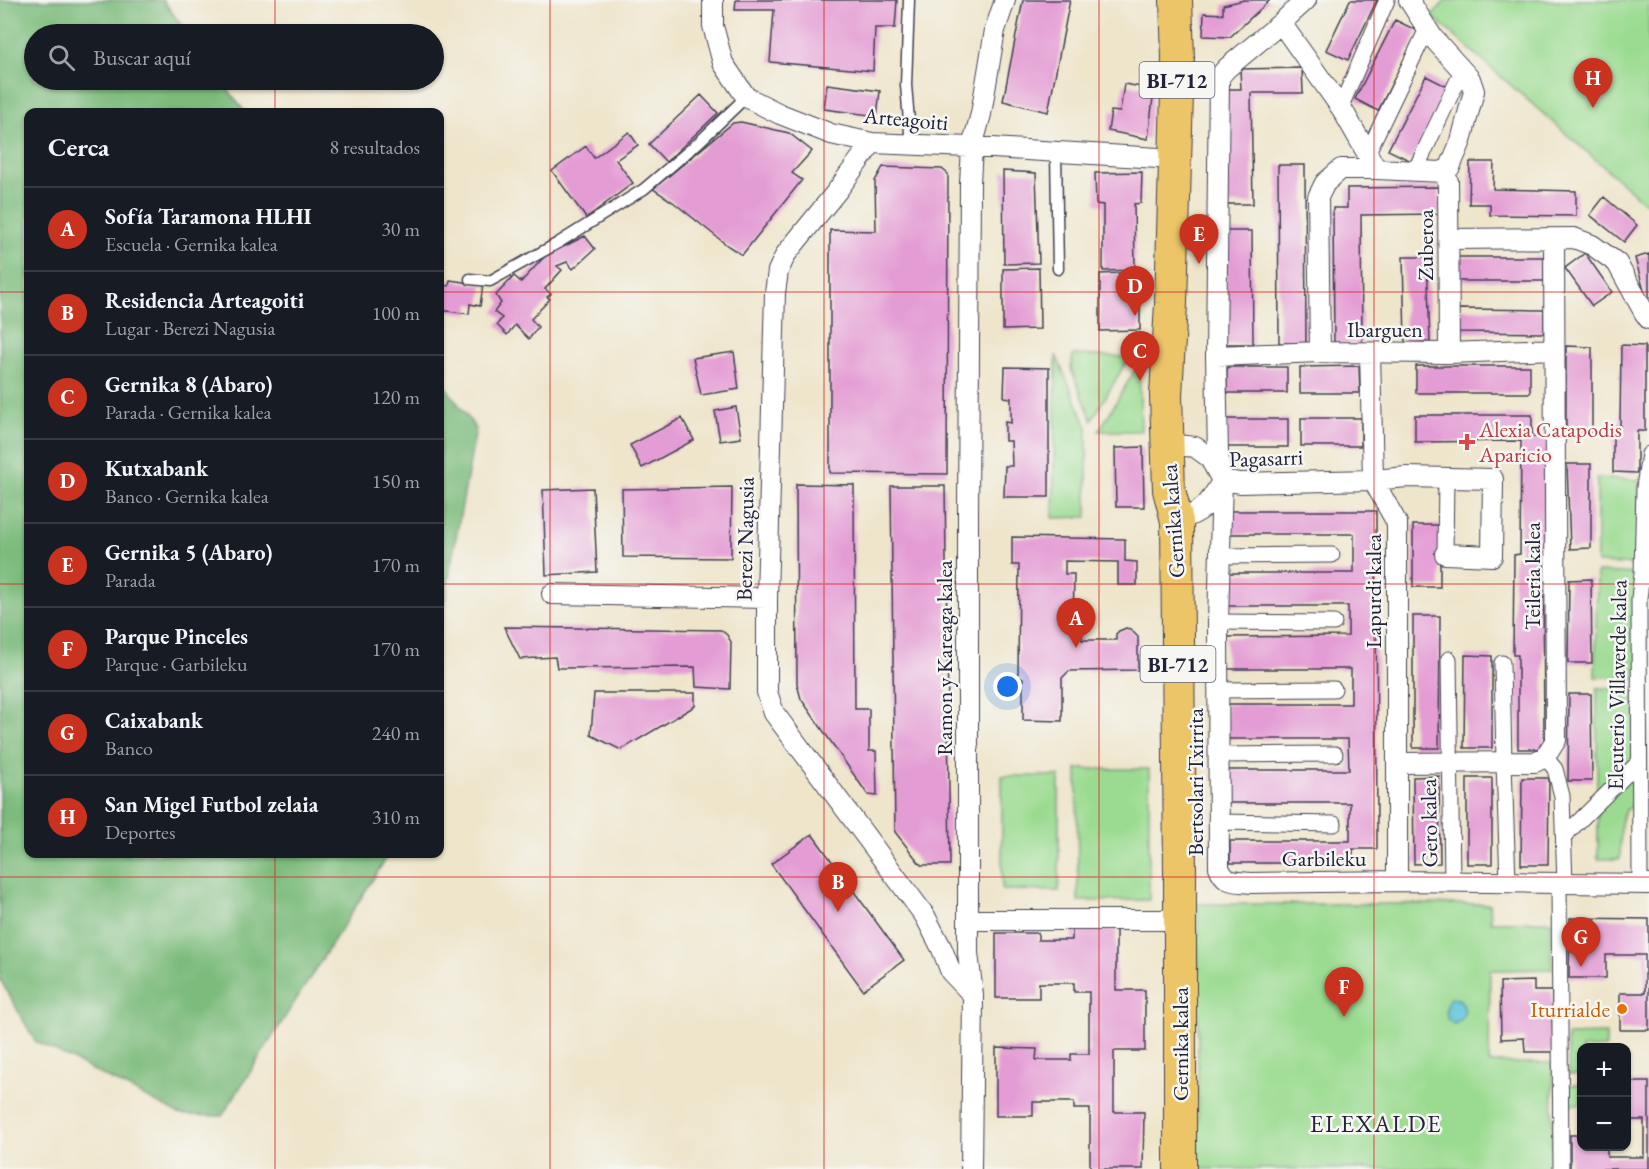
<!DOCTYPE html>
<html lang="es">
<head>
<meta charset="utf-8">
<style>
  :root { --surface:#171b24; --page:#20242c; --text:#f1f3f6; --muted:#9ea1a6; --line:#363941; --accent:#c8321e }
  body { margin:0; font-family:"EB Garamond",serif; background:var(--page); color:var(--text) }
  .controls { position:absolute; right:18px; bottom:18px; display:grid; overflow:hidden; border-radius:12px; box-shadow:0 2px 4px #0004 }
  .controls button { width:54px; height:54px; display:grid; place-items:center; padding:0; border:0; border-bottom:2px solid var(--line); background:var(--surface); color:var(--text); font:30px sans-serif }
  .you { position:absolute; left:1008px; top:687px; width:21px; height:21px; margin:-15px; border:4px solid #fff; border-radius:50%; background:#1a73e8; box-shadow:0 0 0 9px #1a73e833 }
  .badge { display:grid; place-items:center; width:39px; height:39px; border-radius:50%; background:var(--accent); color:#fff; font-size:20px; font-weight:700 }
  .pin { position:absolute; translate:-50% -50px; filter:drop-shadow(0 2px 3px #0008) }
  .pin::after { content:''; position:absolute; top:32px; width:21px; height:18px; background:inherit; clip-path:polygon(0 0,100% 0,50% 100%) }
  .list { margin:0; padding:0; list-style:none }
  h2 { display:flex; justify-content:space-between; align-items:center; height:78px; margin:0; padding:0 24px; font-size:26px }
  h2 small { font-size:20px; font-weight:400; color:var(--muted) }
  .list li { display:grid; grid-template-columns:39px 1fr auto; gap:18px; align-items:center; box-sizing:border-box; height:84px; padding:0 24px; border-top:2px solid var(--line) }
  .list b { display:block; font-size:22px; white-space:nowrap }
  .list p { margin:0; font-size:20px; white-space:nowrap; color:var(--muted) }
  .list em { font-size:20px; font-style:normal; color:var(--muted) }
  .icon { flex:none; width:33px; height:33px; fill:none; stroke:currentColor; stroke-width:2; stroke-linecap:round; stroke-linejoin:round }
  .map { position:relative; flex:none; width:1649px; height:1169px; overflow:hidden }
  .search { position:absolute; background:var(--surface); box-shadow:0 2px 4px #0004; left:24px; top:24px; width:420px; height:66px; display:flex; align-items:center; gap:15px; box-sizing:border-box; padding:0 21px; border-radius:33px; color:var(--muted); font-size:22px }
  .panel { position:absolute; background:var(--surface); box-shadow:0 2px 4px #0004; left:24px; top:108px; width:420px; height:750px; border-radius:12px }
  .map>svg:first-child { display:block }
</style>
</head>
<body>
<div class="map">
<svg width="1649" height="1169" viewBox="0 0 1649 1169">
  <rect width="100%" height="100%" fill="#f6f6f2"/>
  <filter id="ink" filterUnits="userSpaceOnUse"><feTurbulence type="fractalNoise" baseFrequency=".0167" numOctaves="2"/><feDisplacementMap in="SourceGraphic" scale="12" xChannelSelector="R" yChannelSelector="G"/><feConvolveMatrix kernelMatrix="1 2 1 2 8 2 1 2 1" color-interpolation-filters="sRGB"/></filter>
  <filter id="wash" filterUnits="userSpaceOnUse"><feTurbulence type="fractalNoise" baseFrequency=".008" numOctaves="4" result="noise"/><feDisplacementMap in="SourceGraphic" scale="24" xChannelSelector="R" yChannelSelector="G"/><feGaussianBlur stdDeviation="1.35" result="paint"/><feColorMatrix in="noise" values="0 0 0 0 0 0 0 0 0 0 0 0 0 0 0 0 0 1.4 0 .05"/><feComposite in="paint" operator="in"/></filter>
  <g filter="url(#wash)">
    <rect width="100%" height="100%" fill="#eee5cb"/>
    <!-- green -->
    <path fill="#9bdb91" stroke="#5e7e66" stroke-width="1.5" d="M1446,0H1649V199L1645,203L1432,16Z
      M1056,355L1087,427V517L1053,518Z
      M1073,355L1129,357L1092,420L1071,369Z
      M1139,363L1141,431H1099Z
      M1597,478L1639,480L1640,565L1597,563Z
      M1597,572L1641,574L1638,678L1595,677Z
      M1597,688L1637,689L1638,756L1597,796Z
      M1639,767V802L1626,810L1621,819L1620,859H1598V808Z
      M1077,769H1149V900L1078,901Z
      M1002,776H1059V891L1002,890Z
      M1198,904H1490L1491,922L1551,921L1552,969L1490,970L1489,1063H1553L1552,1169H1198Z
      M1606,1034V1047L1582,1048L1581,1075H1569L1567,1035Z
      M1568,1085H1581V1104H1567Z"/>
    <!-- forest -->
    <path fill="#7cbb7b" stroke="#4f6e5b" stroke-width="1.5" d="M0,0H163L188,34H34V80H221L245,112H28V854H389L222,1116L181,1115L35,1041L0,979Z
      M440,379L476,429L440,625Z"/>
    <!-- water -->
    <path fill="#5ec5db" stroke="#40748b" stroke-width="1.5" d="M1451,998L1459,999C1468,1008 1466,1019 1454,1024L1448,1020L1446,1011L1448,1001Z"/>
    <g id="blocks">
      <!-- building -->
      <path fill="#e49dd4" d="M736,0H897L895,28H875L873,71L770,62L774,10H735Z
        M1023,0H1070L1048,112L1003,101Z
        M1244,0H1270L1230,37L1203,36L1204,13L1223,14V5Z
        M1350,0H1377L1348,60L1326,50Z
        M1395,20L1418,31L1378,111L1355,99Z
        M1302,68L1303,93H1251L1253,204H1225L1223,89H1241L1240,69Z
        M1426,76L1448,87L1411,161L1388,150Z
        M827,84L880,91L877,116L824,109Z
        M1124,84L1154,89L1148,139L1108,131L1111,111L1120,112Z
        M701,95L718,113L666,162L649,144Z
        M741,122L789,133L812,151L792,173L802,180L742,255L728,246L673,202L653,189L733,123Z
        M629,132L638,145L616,160L633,183L586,218L552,171L586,146L594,158Z
        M1470,162H1494L1493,189L1576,191V216L1490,215V204H1469Z
        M1278,165H1305L1306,343H1279Z
        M883,167L942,169L948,174L947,474L830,473V230L876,231L875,181Z
        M1003,171L1036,173L1039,263L1004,264Z
        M1142,172L1141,203L1134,204L1135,270L1103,271V205L1096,204L1095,173Z
        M1439,187L1440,214L1361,215L1362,344H1334L1333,208H1347V188Z
        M1604,197L1637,225L1624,242L1590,215Z
        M1226,231H1252L1253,344H1226Z
        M585,236L595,249L573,269L567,262L557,266L562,270L545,289L551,294L547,297L550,299L531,319L538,327L529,339L515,325L507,335L497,325L502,318L494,312L501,303L496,295L514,276L521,282L545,256Z
        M1585,253L1612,292L1592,306L1565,268Z
        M1649,254V298H1646L1635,258Z
        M1403,257H1427L1430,342L1405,343Z
        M1457,257H1544V281H1457Z
        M1039,268L1040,329L1003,330V269Z
        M1140,272V330L1100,331V274Z
        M450,280L483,285L480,306L470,304L469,314L440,310V285L449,286Z
        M1458,309L1544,310V333L1457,332Z
        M1621,345L1645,346V431H1637V473L1613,472V426H1620Z
        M1566,346L1592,347V432H1566Z
        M734,352L739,389L701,395L693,358Z
        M1359,366L1360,393H1300V367Z
        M1416,366H1530V393H1416Z
        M1005,367L1049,368V497H1004L1005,466H1012L1011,441H1005V422L1011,423V398L1004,397Z
        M1227,367H1287V393H1227Z
        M736,407L741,438L720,441L715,411Z
        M1415,415H1532V437H1547L1548,552H1543L1544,749H1518V655H1513L1514,555L1520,554L1521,441L1415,442Z
        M682,418L694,440L642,468L630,445Z
        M1301,418H1361V446H1301Z
        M1227,419H1288V447H1227Z
        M1143,447L1144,507H1116L1115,448Z
        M1567,464H1591V548L1570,549Z
        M796,484L854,485L855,709H869V751H876L877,796L868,795L801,699L797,684Z
        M891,486H945L950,865H921L895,832Z
        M732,487L731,558L623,557L622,489Z
        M593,488L597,572L546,575L543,490Z
        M1229,511H1376L1377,849H1353V863H1230V841H1350V803H1224V770H1349L1348,739H1226V704H1351V669H1226V637L1348,636V606H1226V573H1354V534H1229Z
        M1413,525H1440V587H1413Z
        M1012,537L1125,539V561L1137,562V585H1118V562L1065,561V574H1074L1073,629L1082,628V640H1116V634L1119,631L1126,628L1130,629L1138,637V670L1069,671L1062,678V721L1023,720V678H1018L1019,565H1012Z
        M1591,579L1592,663H1568L1569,580Z
        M1413,616H1440L1439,748H1413Z
        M504,627L721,630L727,635L731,642L730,689L696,687L695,667L557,668L555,657L520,659Z
        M1465,655L1492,656V748H1464Z
        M594,693H695V706L621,750L591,735Z
        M1569,694H1591L1592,781H1568Z
        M1439,776L1440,863L1414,864L1413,777Z
        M1467,778H1492V864H1467Z
        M1522,778H1549L1548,865H1521Z
        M812,834L904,960L863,990L771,864Z
        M1570,918L1649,919V1030H1620V993H1645V955H1606V978H1569Z
        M1072,930H1116V990H1145V1051H1114V1112H1144L1143,1169H1090V1109H1074V1102H1033V1116H996V1048L1037,1049L1036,1060H1071V1054H1089V992H1074V983H1039V998H996V933H1038V940H1072Z
        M1534,981V991H1552L1553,1052H1525L1524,1038L1501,1039L1500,982Z
        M1626,1082H1649V1169H1570V1135H1582V1146H1607V1157H1644V1120H1626Z"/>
    </g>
  </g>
  <g filter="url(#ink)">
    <use href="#blocks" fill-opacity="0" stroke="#413f51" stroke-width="1.5"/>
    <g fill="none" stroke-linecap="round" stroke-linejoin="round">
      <defs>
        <path id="service" d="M909,0L906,85L911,145
          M1056,153L1058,269
          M470,279L490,281L558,243L644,189L698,143L746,97"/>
        <path id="pedestrian" d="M1341,106L1387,0
          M1368,152L1427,29
          M1415,171L1462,71
          M1445,554L1446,478
          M1220,556L1332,555
          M1218,622L1334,623
          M1449,659L1452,882
          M1502,663L1504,763L1508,883
          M1218,690L1334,689
          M1218,755L1335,754
          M1545,757L1555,769L1562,796L1565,884
          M1219,822L1334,824
          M1564,836L1639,762
          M1559,884L1561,1169
          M1640,884L1639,598L1642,574L1644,487L1649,454"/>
        <path id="minor" d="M713,0V26L723,63L746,97L780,114L831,134L872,143L993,148L1175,159
          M1306,0L1281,23L1227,68L1219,77L1216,356L1218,454L1222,480L1218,622L1219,867C1225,884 1234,881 1251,883L1397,881L1649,884
          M1409,0L1433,38L1470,79L1474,91L1461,141L1450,167L1442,172
          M1281,23L1342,109L1376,169
          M872,143L837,191L786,254L778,271L775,293L767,598V692L774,713L925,916L942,949L951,972L973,995
          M1449,239L1574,238L1592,245L1617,263L1644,312L1649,319
          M1320,352L1318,197L1325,183L1341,169H1376L1442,172L1448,181L1449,353
          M1370,353L1373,480L1397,523V881
          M1216,356L1320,352L1449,353L1554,349
          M1167,444L1195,447L1209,457L1219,475
          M1222,480L1240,483L1373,480L1407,477L1493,479L1492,556L1445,554
          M1177,521C1204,511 1207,507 1221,483
          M552,594L767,598
          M1397,763L1535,762L1545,757L1556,740L1554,239
          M968,920H1162L1180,918
          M971,1169L973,995L968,953V515L970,183L972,147L981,114L995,30L1005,0"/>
        <path id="primary" d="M1176,0L1178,58L1171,303L1166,395L1169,490L1177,521L1180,874V1169"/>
      </defs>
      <!-- service casing -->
      <use href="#service" stroke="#413f51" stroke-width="13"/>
      <!-- pedestrian casing -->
      <use href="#pedestrian" stroke="#413f51" stroke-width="17"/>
      <!-- minor casing -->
      <use href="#minor" stroke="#413f51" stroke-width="22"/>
      <!-- primary casing -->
      <use href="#primary" stroke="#413f51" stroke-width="34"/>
      <!-- service -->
      <use href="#service" stroke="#fff" stroke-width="10"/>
      <!-- pedestrian -->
      <use href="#pedestrian" stroke="#fff" stroke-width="15"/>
      <!-- minor -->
      <use href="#minor" stroke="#fff" stroke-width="20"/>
      <!-- primary -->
      <use href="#primary" stroke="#ecc569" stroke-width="32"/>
    </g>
  </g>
  <!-- grid -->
  <path fill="none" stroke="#d62828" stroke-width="1.5" stroke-opacity="0.55" d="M275,0V34M550,0V1169M824,0V1169M1099,0V1169M1374,0V1169M275,80V112M0,292H28M440,292H1649M0,584H28M440,584H1649M275,854V1169M0,877H1649"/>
  <!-- markers -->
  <path fill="#e0444e" stroke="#f6f6f2" stroke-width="2" d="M1464 433h6v6h6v6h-6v6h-6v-6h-6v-6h6z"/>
  <circle fill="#e8710a" stroke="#f6f6f2" stroke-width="2" cx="1622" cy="1009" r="6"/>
  <g text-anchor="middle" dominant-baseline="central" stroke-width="5" stroke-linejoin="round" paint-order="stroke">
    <!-- shield labels -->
    <g fill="#f6f6f2" stroke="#626272" stroke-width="1.5">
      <rect x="1139.5" y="62" width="75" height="36" rx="4.5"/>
      <rect x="1140.5" y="646" width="75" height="36" rx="4.5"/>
    </g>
    <g font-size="21" font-weight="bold" fill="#22223b">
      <text x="1177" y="80">BI-712</text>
      <text x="1178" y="664">BI-712</text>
    </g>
    <!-- street labels -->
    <g font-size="22" fill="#22223b" stroke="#f6f6f2">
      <text transform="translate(906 119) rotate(5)">Arteagoiti</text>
      <text transform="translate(1425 245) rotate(-90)">Zuberoa</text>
      <text x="1385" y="329">Ibarguen</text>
      <text transform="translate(1266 458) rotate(-2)">Pagasarri</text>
      <text transform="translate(1173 521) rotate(-94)">Gernika kalea</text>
      <text transform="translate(745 539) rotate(-89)">Berezi Nagusia</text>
      <text transform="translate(1532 576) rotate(-90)">Teileria kalea</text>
      <text transform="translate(1373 591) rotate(-90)">Lapurdi kalea</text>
      <text transform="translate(944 658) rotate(-90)">Ramon y Kareaga kalea</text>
      <text transform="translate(1617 685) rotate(-89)">Eleuterio Villaverde kalea</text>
      <text transform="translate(1195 782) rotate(-90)">Bertsolari Txirrita</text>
      <text transform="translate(1429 823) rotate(-91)">Gero kalea</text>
      <text x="1324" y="858">Garbileku</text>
      <text transform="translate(1180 1044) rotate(-90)">Gernika kalea</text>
    </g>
    <!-- health labels -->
    <g font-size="22" fill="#be3a42" stroke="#f6f6f2" text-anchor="start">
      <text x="1479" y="429">Alexia Catapodis<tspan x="1479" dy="25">Aparicio</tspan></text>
    </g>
    <!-- food labels -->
    <g font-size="22" fill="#c56008" stroke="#f6f6f2" text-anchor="end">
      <text x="1610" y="1009">Iturrialde</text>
    </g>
    <!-- neighbourhood labels -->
    <g font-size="24" letter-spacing="1.5" fill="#22223b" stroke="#f6f6f2">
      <text x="1376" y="1123">ELEXALDE</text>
    </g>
  </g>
</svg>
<div class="controls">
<button>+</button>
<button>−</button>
</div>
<div class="you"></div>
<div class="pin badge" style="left:1076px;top:648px">A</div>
<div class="pin badge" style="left:838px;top:912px">B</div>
<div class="pin badge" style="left:1140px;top:381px">C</div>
<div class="pin badge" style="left:1135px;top:316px">D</div>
<div class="pin badge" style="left:1199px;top:264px">E</div>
<div class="pin badge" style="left:1344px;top:1017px">F</div>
<div class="pin badge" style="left:1581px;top:967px">G</div>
<div class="pin badge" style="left:1593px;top:108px">H</div>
<div class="search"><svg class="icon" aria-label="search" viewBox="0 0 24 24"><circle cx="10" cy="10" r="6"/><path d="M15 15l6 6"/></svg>Buscar aquí</div>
<section class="panel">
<h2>Cerca<small>8 resultados</small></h2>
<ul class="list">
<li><span class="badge">A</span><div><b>Sofía Taramona HLHI</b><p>Escuela · Gernika kalea</p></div><em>30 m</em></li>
<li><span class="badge">B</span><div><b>Residencia Arteagoiti</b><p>Lugar · Berezi Nagusia</p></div><em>100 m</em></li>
<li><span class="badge">C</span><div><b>Gernika 8 (Abaro)</b><p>Parada · Gernika kalea</p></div><em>120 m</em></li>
<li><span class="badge">D</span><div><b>Kutxabank</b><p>Banco · Gernika kalea</p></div><em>150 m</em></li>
<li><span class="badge">E</span><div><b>Gernika 5 (Abaro)</b><p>Parada</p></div><em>170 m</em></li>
<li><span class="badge">F</span><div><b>Parque Pinceles</b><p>Parque · Garbileku</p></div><em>170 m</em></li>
<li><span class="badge">G</span><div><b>Caixabank</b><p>Banco</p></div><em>240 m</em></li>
<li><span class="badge">H</span><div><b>San Migel Futbol zelaia</b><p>Deportes</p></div><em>310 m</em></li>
</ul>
</section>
</div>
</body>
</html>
